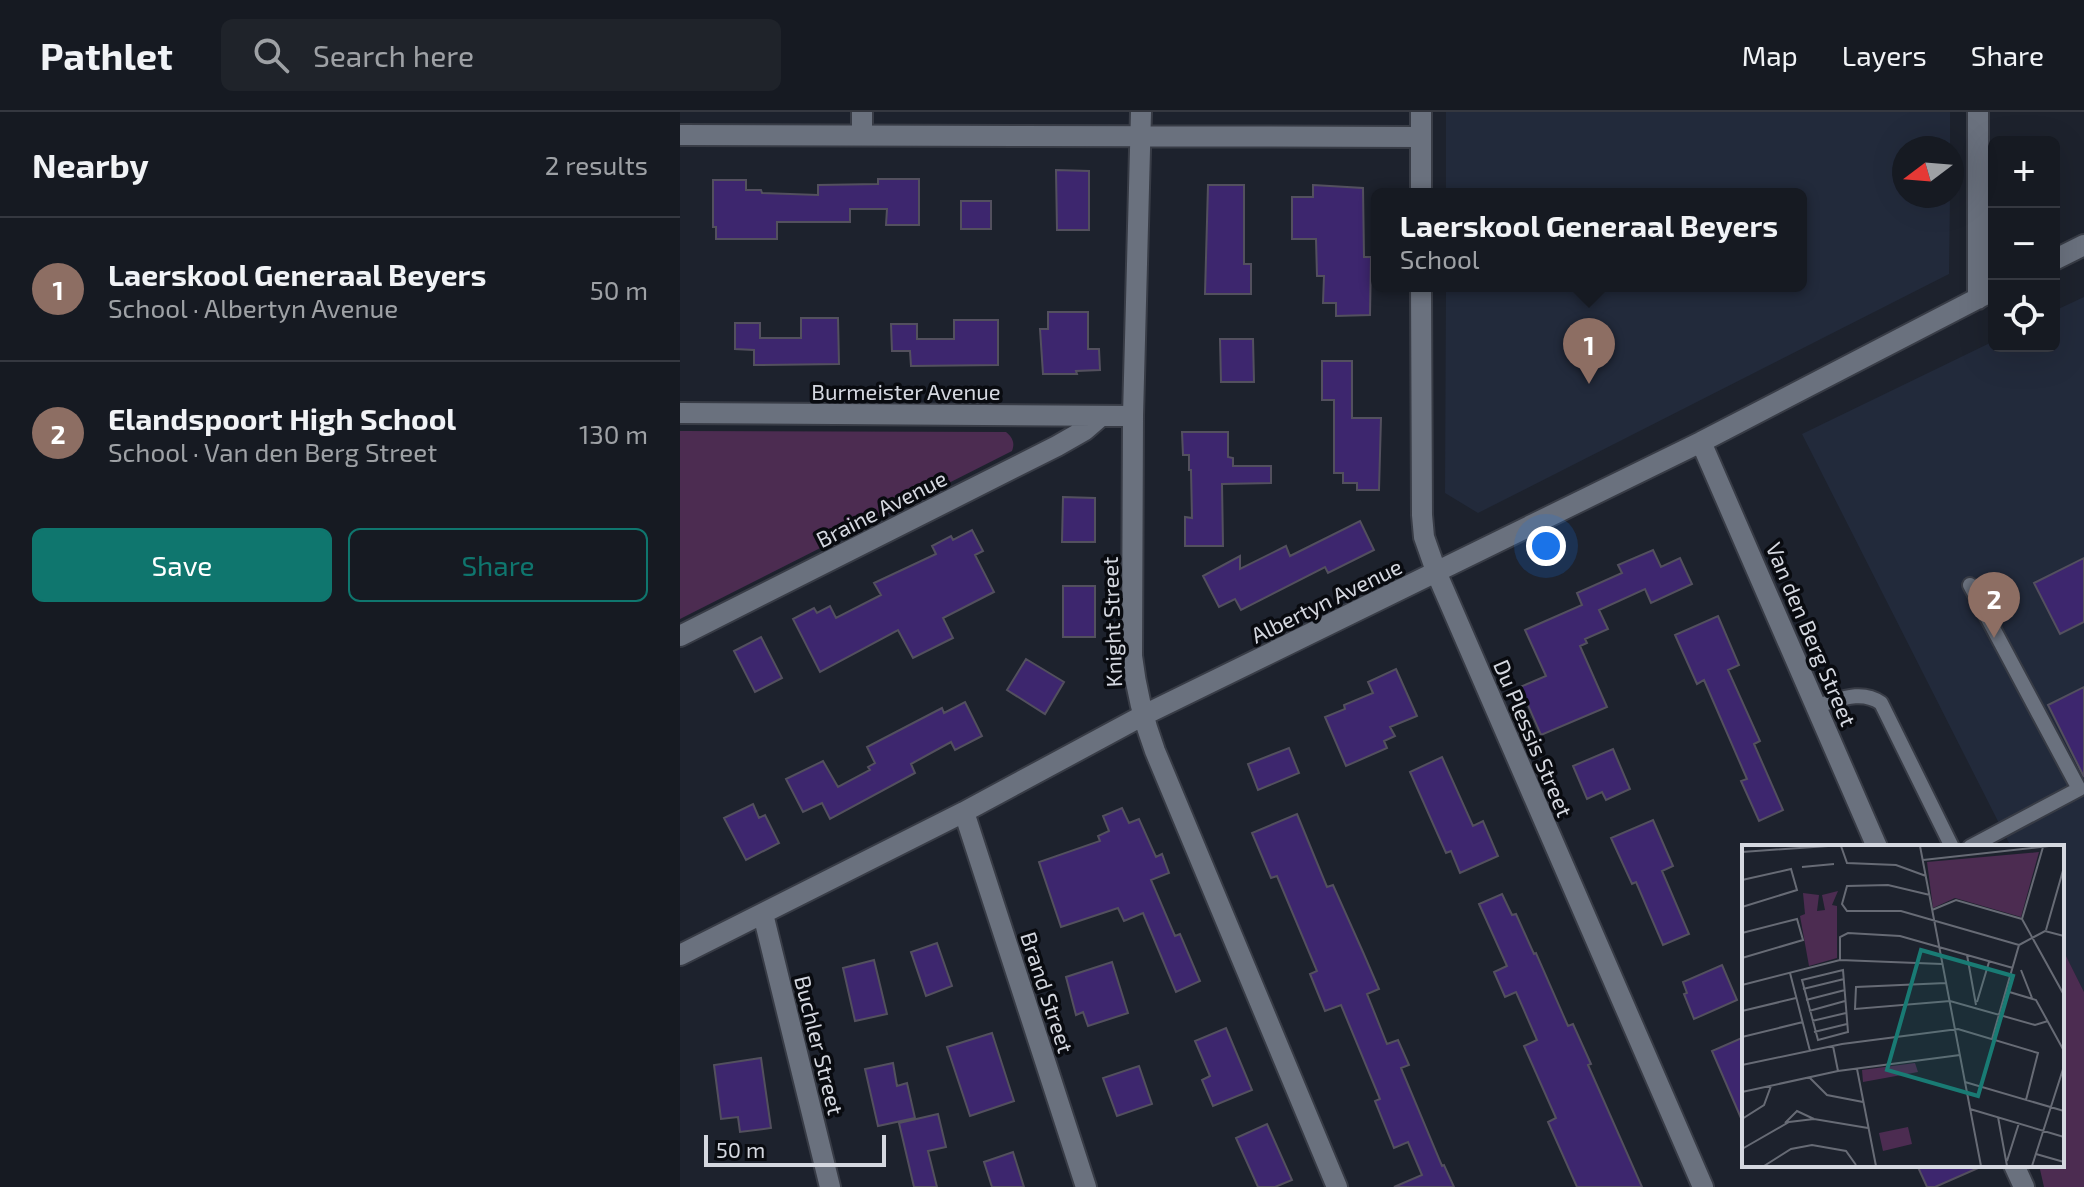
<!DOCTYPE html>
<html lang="en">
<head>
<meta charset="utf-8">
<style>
  :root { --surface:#161a22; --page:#1f232a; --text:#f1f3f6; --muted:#9ea1a5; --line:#353840; --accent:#0f766e }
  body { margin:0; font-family:"Exo 2",sans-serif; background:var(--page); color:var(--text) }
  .controls { position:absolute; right:24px; top:24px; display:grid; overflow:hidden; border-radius:12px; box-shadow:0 8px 32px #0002 }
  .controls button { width:72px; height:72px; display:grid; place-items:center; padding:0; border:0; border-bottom:2px solid var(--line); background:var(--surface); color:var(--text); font:40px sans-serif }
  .compass { position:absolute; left:1212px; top:24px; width:72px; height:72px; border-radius:50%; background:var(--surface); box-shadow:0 8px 32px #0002; rotate:254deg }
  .scale { position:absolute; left:24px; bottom:20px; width:182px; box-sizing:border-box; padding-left:8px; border:4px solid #d5d8e0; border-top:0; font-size:22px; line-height:28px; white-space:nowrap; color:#d5d8e0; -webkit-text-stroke:6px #090b10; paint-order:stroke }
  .you { position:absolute; left:866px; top:434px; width:28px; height:28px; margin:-20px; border:6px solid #fff; border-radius:50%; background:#1a73e8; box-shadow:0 0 0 12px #1a73e833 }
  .badge { display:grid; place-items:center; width:52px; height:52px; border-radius:50%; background:var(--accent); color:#fff; font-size:26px; font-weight:700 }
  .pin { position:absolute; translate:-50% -66px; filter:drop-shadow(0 2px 4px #0008) }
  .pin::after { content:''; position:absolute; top:42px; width:28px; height:24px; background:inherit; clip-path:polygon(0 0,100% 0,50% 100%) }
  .popup { position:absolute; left:691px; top:76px; width:436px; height:104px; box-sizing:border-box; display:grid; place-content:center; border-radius:12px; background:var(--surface); filter:drop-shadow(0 2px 6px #0005); font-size:26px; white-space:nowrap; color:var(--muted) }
  .popup b { font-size:30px; color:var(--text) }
  .popup::after { content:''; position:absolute; left:50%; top:100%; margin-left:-16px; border:16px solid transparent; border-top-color:var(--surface) }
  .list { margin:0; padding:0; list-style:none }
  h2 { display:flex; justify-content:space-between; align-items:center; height:104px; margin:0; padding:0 32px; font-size:34px }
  h2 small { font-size:26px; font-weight:400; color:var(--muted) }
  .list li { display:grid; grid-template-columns:52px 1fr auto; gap:24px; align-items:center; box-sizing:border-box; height:144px; padding:0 32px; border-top:2px solid var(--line) }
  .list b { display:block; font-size:30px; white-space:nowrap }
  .list p { margin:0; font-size:26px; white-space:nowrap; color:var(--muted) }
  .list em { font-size:26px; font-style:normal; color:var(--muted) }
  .actions { display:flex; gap:16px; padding:24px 32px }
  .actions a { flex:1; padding:18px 0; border:2px solid var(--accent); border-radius:12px; text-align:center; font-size:28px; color:var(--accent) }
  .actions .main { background:var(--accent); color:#fff }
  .icon { flex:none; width:44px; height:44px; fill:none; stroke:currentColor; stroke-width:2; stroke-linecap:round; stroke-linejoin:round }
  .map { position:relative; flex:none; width:1404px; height:1075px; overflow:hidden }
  header { display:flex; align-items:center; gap:48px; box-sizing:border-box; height:112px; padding:0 40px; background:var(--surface); border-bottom:2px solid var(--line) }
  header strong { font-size:38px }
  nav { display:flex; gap:44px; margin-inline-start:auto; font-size:28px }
  .search { width:560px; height:72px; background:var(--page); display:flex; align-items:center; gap:20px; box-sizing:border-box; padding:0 28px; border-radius:12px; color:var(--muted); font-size:30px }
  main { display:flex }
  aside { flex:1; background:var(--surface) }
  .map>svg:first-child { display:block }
</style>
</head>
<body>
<header>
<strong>Pathlet</strong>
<div class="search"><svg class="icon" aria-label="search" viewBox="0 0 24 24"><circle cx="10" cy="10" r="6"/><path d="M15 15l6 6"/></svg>Search here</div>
<nav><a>Map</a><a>Layers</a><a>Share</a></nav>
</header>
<main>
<aside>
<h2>Nearby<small>2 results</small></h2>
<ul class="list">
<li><span class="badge" style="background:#8d6e63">1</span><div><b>Laerskool Generaal Beyers</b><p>School · Albertyn Avenue</p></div><em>50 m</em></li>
<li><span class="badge" style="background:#8d6e63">2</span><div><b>Elandspoort High School</b><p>School · Van den Berg Street</p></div><em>130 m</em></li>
</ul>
<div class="actions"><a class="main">Save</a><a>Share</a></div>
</aside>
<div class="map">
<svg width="1404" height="1075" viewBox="0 0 1404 1075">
  <rect width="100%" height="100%" fill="#1d222d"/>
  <!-- built -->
  <path fill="#222a3b" d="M766,0H1270V36H1224V84H1270L1269,162L798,401L765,381L766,174H1121V82H766Z
    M1404,185V880L1382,836V735H1331L1122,322L1314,229V234H1374V199Z"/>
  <!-- green -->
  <path fill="#4c2c51" d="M0,319L326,320C333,326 335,331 332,339L0,507Z
    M1382,836L1404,880V1075H1364L1359,1053H1382Z"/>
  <!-- building -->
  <path fill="#3d266e" stroke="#53505e" stroke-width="2" d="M376,58L409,59V118H377Z
    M198,67H239V113H206L207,97H170V110H97V127H36V115H33V68H66V78H81L82,81L138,83V73L198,72Z
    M528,73H564V152H571V182H525Z
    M633,73L683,76L684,145H691L690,203L656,204V191H643L644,164H637L636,127H612V85H633Z
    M281,89H311V117H281Z
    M368,200H408V237H419L420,258L396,259L397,262H363L360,217H368Z
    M121,206H158L159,252L74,253V238L55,237V211H80V226H121Z
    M274,208H318V253L231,254L230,239H212L211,212H237V227H274Z
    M540,227H573L574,270H541Z
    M642,249H672V306H701L699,378H677V371H663V361H654V288H642Z
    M502,320H548V345L553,346V354H591V371L542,372L543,434H505V405L512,406L511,358H509V343H503Z
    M383,385L415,386V430H382Z
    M680,409L694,438L648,461L645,455L561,498L555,487L539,495L523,464L560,444V457L606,434L610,444Z
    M292,418L303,439L295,443L314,480L263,506L273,526L233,546L218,518L140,560L113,507L134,496L137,501L150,494L156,506L201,483L194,471L256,442L252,434L271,424L273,428Z
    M973,438L981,455L1000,446L1012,472L971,491L965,477L919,498L928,517L905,527L907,531L900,534L927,595L861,623L840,575L866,564L845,518L902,493L897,481L942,461L938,453Z
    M1404,446V510L1380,522L1354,471Z
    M383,474H415V525H383Z
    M1038,504L1059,553L1048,558L1080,629L1074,632L1103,698L1079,709L1061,669L1067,667L1024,568L1017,572L995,523Z
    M81,525L102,566L75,580L54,539Z
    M346,547L384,570L365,602L327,578Z
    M716,557L737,604L710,615L715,624L704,629L707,636L666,654L645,605L665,597L664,593L693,581L688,570Z
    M1404,575V665L1368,593Z
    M285,590L302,624L275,638L271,630L231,652L235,661L150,707L142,691L123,700L106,667L143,649L158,675L190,658L188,655L195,651L187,635L262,596L264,601Z
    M609,636L619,661L578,678L568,652Z
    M933,637L950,677L926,688L922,680L907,687L893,654Z
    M762,645L793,714L803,709L818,744L780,761L771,739L766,741L730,660Z
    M73,692L79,706L85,703L99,731L66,748L44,706Z
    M442,696L449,711L459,707L476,745L482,742L489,761L471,768L495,824L500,822L520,869L496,880L463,801L444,809L438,796L381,815L359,750L420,729L418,724L429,719L423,704Z
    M617,702L647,775L653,773L683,840L699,877L687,882L707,932L718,928L729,953L721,956L762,1054L764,1053L774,1075H714L742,1063L728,1030L714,1036L695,989L700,987L661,893L645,899L630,862L637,859L597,764L591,766L572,721Z
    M973,708L993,754L982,759L1009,822L983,833L956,770L952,772L931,726Z
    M822,782L832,803L836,802L854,842L856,841L888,914L893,912L911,952L908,953L962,1075H897L868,1010L876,1006L844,934L857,928L836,880L825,885L814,860L827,854L799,792Z
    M257,831L272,874L246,884L231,840Z
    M194,848L207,902L175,909L163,856Z
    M432,850L448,901L408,914L403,900L396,903L386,865Z
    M1042,853L1057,888L1014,907L1004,882L1007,881L1003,870Z
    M546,916L572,978L533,994L522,968L530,964L515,929Z
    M312,921L334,989L290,1004L267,935Z
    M1064,925V1013L1032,939Z
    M81,946L91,1016L60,1020L58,1005L41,1007L34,953Z
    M213,951L217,974L227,971L235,1006L198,1014L185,957Z
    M459,954L472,992L437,1004L423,966Z
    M258,1002L266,1035L248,1039L257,1075H234L219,1011Z
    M587,1012L612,1068L595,1075H578L556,1026Z
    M333,1040L344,1075H312L304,1050Z
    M1237,1053H1305L1255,1075H1247Z"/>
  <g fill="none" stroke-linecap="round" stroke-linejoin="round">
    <defs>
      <path id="service" d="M1137,594C1159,588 1181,577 1201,591L1272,735
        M1290,735L1399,677L1290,473"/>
      <path id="minor" d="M461,0L453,304L452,544C456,578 463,607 475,639L657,1075
        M1298,0V187
        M182,22V0
        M0,23L741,25
        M741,82V0
        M1374,148L1404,133
        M741,174L742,403L744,425L757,462L1023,1075
        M0,301L453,304
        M1021,330L1197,735
        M0,524L377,334L405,318L420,305
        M284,700L406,1075
        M83,802L150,1075
        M0,843L284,700L462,604L1021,330L1314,178
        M1334,1053L1344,1075"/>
    </defs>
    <!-- service casing -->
    <use href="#service" stroke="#383c46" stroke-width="18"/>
    <!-- minor casing -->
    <use href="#minor" stroke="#383c46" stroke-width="24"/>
    <!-- service -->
    <use href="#service" stroke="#6a717e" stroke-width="14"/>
    <!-- minor -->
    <use href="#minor" stroke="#6a717e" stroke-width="20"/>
  </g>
  <g text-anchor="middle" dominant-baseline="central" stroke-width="7" stroke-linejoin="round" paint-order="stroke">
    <!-- street labels -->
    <g font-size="22" fill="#d5d8e0" stroke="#090b10">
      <text x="226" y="279">Burmeister Avenue</text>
      <text transform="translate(201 396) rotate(-27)">Braine Avenue</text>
      <text transform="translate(646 488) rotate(-26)">Albertyn Avenue</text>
      <text transform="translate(431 510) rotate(-92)">Knight Street</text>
      <text transform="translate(1132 522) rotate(67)">Van den Berg Street</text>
      <text transform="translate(854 626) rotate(67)">Du Plessis Street</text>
      <text transform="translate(368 880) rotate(72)">Brand Street</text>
      <text transform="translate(140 933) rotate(76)">Buchler Street</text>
    </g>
  </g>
  <!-- overview -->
  <g transform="translate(1062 733)">
    <rect width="322" height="322" fill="#1d222d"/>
    <path d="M297,7L279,72L213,53L191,63L185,17ZM96,46L90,60L95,61V113L67,121L58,71L63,69L61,48L77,50L75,66L83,65L80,50ZM173,218L176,227L121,237L120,225ZM166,282L170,299L141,306L137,288Z" fill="#4c2c51"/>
    <path fill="none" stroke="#676b75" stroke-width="2" d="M99,1L105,18L154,20L184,31M178,1L239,321M0,7L86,1M181,15L307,1M60,22L92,19M0,35L49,24L55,45L0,62M188,50L146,40L105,41L100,59L105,66H159L277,100M190,65L214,55L280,74M280,74L322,150M280,74L301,2M304,85L322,22M0,88L55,74L61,95L0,113M225,110L234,160M98,115V92L106,88L158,91L271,123M101,125L106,187L76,195L60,135ZM279,125L290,153M48,128L68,206M204,138L114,142L113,164L208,156L293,180L306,176M0,140L98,115L200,119M61,144L102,134M264,146L294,155L322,206M64,155L103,145M235,157L247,117M0,166L54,153M67,166L103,156M70,176L104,168M72,187L105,179M0,192L61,177M250,194L277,100L303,86L322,91M91,201L96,226M0,220L100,199L216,184L296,208L284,255M115,224L134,321M67,232L85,250L121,257M223,237L322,266M0,247L96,226L218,210M228,264L322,292M256,272L265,321M0,274L22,260L29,241M43,278L55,266L72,274M0,304L47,277L72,274L126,283M294,309L322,317M265,316L277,278M22,321L49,304L70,300L104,306L114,320M290,321L322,221"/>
    <path fill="#197b74" fill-opacity="0.15" stroke="#197b74" stroke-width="4" d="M179,105L271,131L236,251L145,225Z"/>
    <rect width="322" height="322" fill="none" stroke="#d5d8e0" stroke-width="4"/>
  </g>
</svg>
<div class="controls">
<button>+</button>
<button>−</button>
<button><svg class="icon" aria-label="locate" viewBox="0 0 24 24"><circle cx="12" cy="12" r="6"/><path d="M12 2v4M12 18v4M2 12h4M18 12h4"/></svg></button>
</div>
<svg class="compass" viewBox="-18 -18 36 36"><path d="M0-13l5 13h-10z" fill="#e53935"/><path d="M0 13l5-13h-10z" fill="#9ea1a5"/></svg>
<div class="scale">50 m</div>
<div class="you"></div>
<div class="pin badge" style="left:909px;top:272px;background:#8d6e63">1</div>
<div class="popup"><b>Laerskool Generaal Beyers</b>School</div>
<div class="pin badge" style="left:1314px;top:526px;background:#8d6e63">2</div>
</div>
</main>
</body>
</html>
